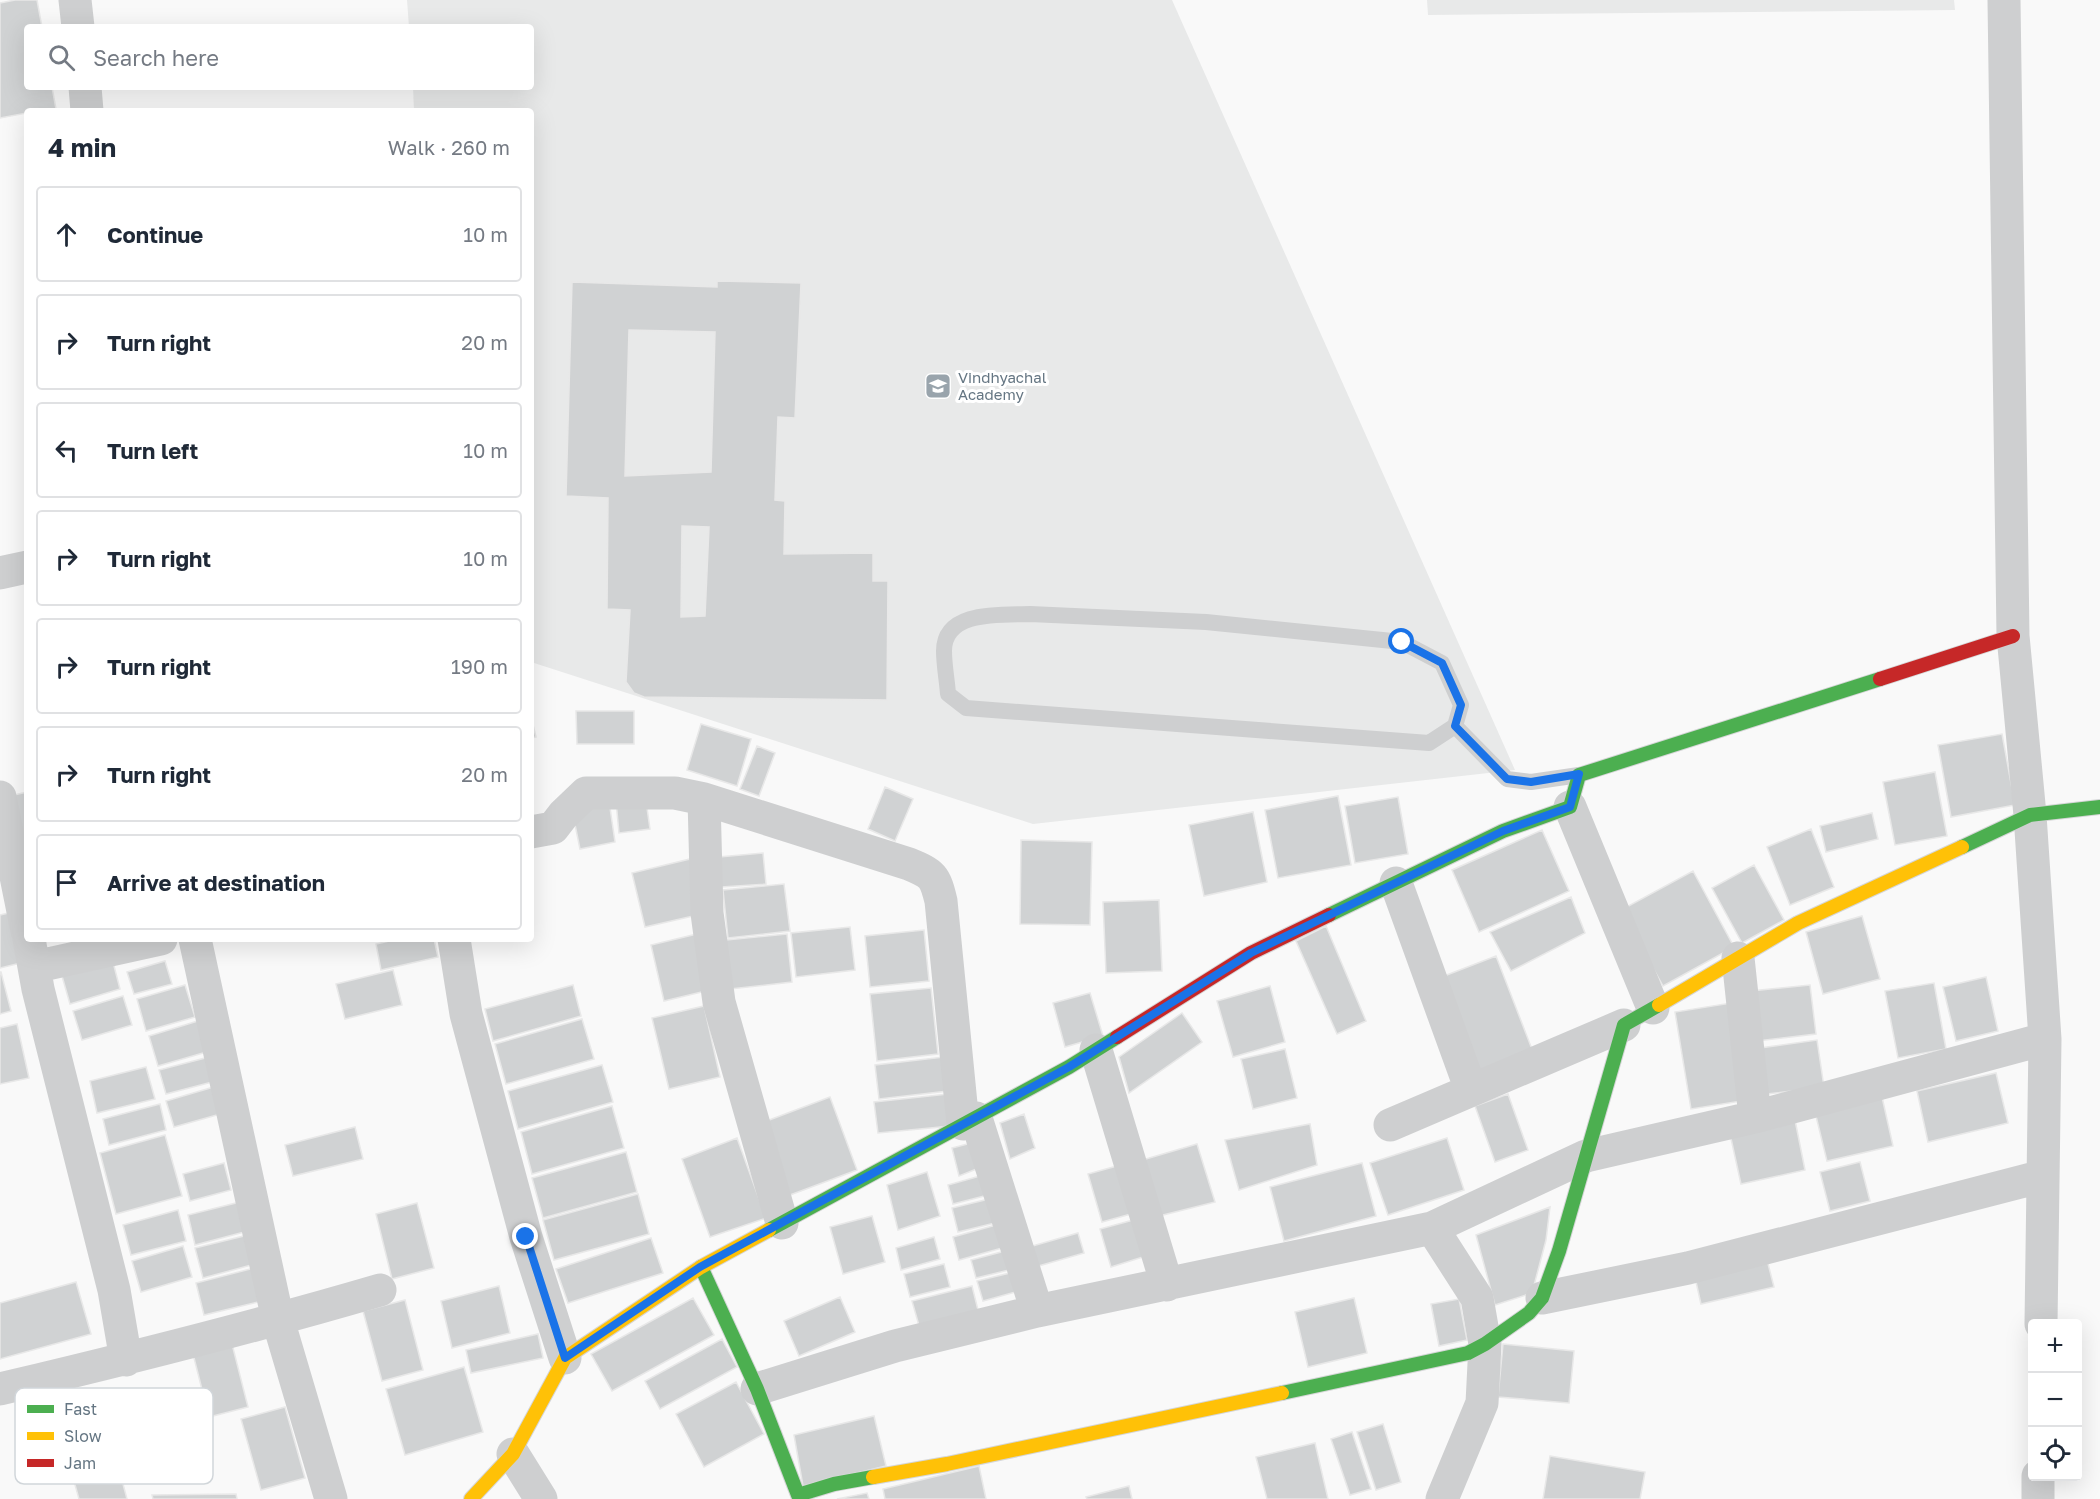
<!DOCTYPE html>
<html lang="en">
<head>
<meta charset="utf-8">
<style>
  :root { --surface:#fff; --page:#f2f2f3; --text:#1f2937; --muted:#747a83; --line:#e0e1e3 }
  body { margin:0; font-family:"Golos Text",sans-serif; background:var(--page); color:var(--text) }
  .controls { position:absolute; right:18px; bottom:18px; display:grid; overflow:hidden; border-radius:6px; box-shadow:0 6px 24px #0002 }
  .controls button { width:54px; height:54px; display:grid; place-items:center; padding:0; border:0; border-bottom:2px solid var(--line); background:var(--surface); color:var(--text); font:30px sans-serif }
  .stop { position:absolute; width:18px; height:18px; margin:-14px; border:4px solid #1a73e8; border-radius:50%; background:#fff }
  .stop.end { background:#1a73e8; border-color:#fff; box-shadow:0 2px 6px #0008 }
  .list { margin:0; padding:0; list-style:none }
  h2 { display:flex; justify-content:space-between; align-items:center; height:78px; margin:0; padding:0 24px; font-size:26px }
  h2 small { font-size:20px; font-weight:400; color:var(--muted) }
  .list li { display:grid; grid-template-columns:39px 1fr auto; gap:18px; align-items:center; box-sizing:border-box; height:96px; margin:0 12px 12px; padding:0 12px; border:2px solid var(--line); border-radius:6px }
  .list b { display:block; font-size:22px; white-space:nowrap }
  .list em { font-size:20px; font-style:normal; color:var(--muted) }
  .icon { flex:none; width:33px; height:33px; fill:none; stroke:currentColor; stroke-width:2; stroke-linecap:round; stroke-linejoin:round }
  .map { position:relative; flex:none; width:2100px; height:1499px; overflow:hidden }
  .search { position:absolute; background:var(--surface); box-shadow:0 6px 24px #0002; left:24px; top:24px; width:510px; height:66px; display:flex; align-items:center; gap:15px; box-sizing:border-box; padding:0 21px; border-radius:6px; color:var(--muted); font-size:22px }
  .panel { position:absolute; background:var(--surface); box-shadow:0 6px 24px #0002; left:24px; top:108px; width:510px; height:834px; border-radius:6px }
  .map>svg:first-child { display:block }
</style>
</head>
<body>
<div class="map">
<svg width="2100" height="1499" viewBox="0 0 2100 1499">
  <rect width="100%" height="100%" fill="#f9f9f9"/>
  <!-- built -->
  <path fill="#e8e9e9" d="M407,0H1172L1515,770L1033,824L531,662V111H414L413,87H531V27H409Z
    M1427,0H1954L1955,10L1428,15Z"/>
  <!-- building -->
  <path fill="#d0d2d3" stroke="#e8e8e8" stroke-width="1.5" fill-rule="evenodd" d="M15,0H37L42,27H27V87H52L56,109L27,111V113L0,118V3Z
    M717,281L801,283L795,418L778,417L775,500L785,501L784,554L873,553V581H888L887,700L644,697L634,693L626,682L630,610L607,609L608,498L566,496L572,282L717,287ZM629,330L715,332L711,472L625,476ZM682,526L709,527L705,616L681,617Z
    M576,711H634V744H577Z
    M531,717L536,737L531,738Z
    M701,724L751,739L737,786L687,770Z
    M2002,734L2015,805L1951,817L1938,745Z
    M757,746L775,753L759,796L740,789Z
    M1935,772L1947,836L1895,845L1883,782Z
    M885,787L913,799L895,841L868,829Z
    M27,792V852L14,795Z
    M1338,796L1351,865L1278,878L1265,810Z
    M1398,797L1408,854L1355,863L1345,806Z
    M609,801L615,842L580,849L572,810Z
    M616,801H646L650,829L619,833Z
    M1253,812L1267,882L1204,896L1189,825Z
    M1872,813L1878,839L1826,852L1820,826Z
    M1811,829L1834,887L1790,905L1767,847Z
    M1542,830L1569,891L1479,932L1452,870Z
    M1021,840L1092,842L1090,925L1020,924Z
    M763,853L766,884L721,887L719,857Z
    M690,859L702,914L645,927L632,873Z
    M1754,865L1784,920L1742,943L1712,888Z
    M1693,871L1734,947L1663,986L1621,910Z
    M784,884L790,931L728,938L723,890Z
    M1571,897L1585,933L1511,971L1490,932Z
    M1159,900L1162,971L1106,973L1103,902Z
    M13,912L25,962L0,968V915Z
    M1862,916L1880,979L1823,994L1806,932Z
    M1326,926L1366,1021L1337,1034L1296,941Z
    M850,927L855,970L796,977L791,933Z
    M924,930L929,981L870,987L865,936Z
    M697,934L710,990L664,1001L651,945Z
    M787,934L792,982L721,990L716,941Z
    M398,939H434L438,957L381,970L376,944Z
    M1496,956L1535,1057L1478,1079L1439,978Z
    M165,961L172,984L134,994L127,972Z
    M113,962L120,989L70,1004L62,976Z
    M393,970L402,1005L345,1019L336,984Z
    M1,972L11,1011L0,1014V972Z
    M1986,977L1998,1031L1956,1041L1943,987Z
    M1934,983L1946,1049L1898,1058L1885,991Z
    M185,985L195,1017L146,1031L137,999Z
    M573,985L581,1016L493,1041L485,1009Z
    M1810,985L1816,1034L1757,1041L1751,991Z
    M1270,986L1285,1042L1233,1057L1217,1001Z
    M931,988L938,1054L877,1061L870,994Z
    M1090,993L1103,1036L1065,1047L1053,1003Z
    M123,996L132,1025L82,1040L73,1011Z
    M1731,1003L1748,1100L1691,1109L1675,1012Z
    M704,1006L720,1077L669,1089L652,1018Z
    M1182,1013L1202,1042L1129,1093L1119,1057Z
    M582,1019L594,1059L506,1084L495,1044Z
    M201,1020L210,1051L158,1066L149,1036Z
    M17,1024L29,1078L0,1084V1028Z
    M1817,1040L1824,1087L1767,1094L1760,1048Z
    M1285,1049L1297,1098L1253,1109L1241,1059Z
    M209,1057L216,1081L166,1094L159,1070Z
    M944,1057L948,1091L879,1099L875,1065Z
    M602,1065L613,1102L518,1129L508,1091Z
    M146,1067L155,1099L97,1113L90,1081Z
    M1996,1073L2008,1123L1928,1142L1917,1091Z
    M217,1086L224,1113L174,1127L166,1101Z
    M948,1094L951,1126L878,1133L874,1102Z
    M1508,1094L1528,1150L1495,1162L1475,1106Z
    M830,1097L857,1170L790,1195L764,1122Z
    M1882,1097L1893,1146L1827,1161L1815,1112Z
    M160,1104L166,1130L109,1145L103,1119Z
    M612,1106L624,1148L532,1174L521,1132Z
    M1024,1114L1035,1148L1010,1159L1000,1123Z
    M1795,1120L1805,1170L1741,1184L1730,1134Z
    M1310,1124L1317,1165L1239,1190L1225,1140Z
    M355,1127L363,1159L293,1176L285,1145Z
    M165,1135L182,1196L116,1214L100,1153Z
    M737,1138L766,1218L710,1237L682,1159Z
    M1447,1138L1464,1190L1388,1215L1370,1163Z
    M979,1141L984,1166L959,1176L952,1148Z
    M1197,1144L1215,1202L1159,1216L1139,1161Z
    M626,1152L637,1192L543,1218L532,1178Z
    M1860,1162L1870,1201L1830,1211L1820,1172Z
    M224,1163L231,1190L190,1201L183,1174Z
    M1362,1163L1376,1216L1284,1241L1270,1187Z
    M1124,1164L1138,1212L1102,1222L1088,1174Z
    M927,1172L940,1216L898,1230L887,1185Z
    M987,1174L992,1194L953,1204L948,1185Z
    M638,1194L649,1234L554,1260L543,1220Z
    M993,1198L999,1222L958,1232L952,1208Z
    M240,1202L248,1231L195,1245L188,1215Z
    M417,1203L434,1268L392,1279L376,1214Z
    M1550,1207L1546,1240L1532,1293L1495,1305L1476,1235Z
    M178,1210L186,1241L131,1255L123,1225Z
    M872,1216L885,1262L843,1274L830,1227Z
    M1137,1219L1146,1256L1111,1267L1100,1229Z
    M996,1225L1002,1248L959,1260L953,1237Z
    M1078,1233L1084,1253L1035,1267L1029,1247Z
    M248,1235L255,1264L203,1278L195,1248Z
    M934,1237L940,1259L901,1270L896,1248Z
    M651,1238L663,1273L568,1303L556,1269Z
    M183,1246L192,1277L141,1292L132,1261Z
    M1005,1251L1009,1270L976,1278L971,1260Z
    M1766,1256L1774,1287L1701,1304L1694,1273Z
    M944,1264L950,1287L910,1297L904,1274Z
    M258,1267L266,1300L204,1315L196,1283Z
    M1014,1272L1019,1291L983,1301L977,1281Z
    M76,1282L91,1334L0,1359V1303Z
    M499,1286L510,1333L452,1348L441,1301Z
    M972,1286L979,1314L920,1329L912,1301Z
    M840,1297L855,1332L799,1356L784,1321Z
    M693,1298L714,1335L612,1391L591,1354Z
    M1354,1298L1367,1353L1308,1367L1295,1312Z
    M1459,1299L1467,1340L1439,1346L1431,1304Z
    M405,1300L423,1370L382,1381L363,1311Z
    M538,1334L543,1358L471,1373L466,1350Z
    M722,1339L737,1367L660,1409L645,1381Z
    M231,1340L248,1407L209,1417L192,1350Z
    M1503,1344L1574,1351L1569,1403L1498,1397Z
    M464,1367L483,1432L405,1455L386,1389Z
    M736,1382L764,1434L704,1467L676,1414Z
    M285,1407L305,1478L261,1490L241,1419Z
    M874,1416L886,1466L803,1486L794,1435Z
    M1383,1424L1401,1482L1376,1490L1357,1432Z
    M1352,1432L1371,1489L1350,1495L1331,1439Z
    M1315,1443L1328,1499H1267L1256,1457Z
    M115,1454L127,1499H79L70,1467Z
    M1550,1456L1645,1472L1640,1499H1543Z
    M979,1466L986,1499H885L883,1489Z
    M1129,1486L1132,1499H1087L1086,1497Z
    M867,1493L869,1499H837Z
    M236,1494L237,1499H153L152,1495Z"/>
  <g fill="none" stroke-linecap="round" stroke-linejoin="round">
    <defs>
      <path id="fast" d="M1962,847L2030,815L2100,807
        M1329,915L1503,831L1570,807L1579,775L1880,679
        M769,1230L1069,1067L1117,1037
        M701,1267L757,1389L798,1495L834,1484L873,1477
        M1282,1393L1468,1353L1485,1344L1529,1313L1542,1298L1559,1251L1624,1025L1659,1005"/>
      <path id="slow" d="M1659,1005L1798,923L1962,847
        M873,1477L947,1464L1282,1393
        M471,1499L513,1454L565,1358L701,1267L769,1230"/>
      <path id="jam" d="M1880,679L2013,636
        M1117,1037L1251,953L1329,915"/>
    </defs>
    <!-- fast casing -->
    <use href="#fast" stroke="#d5d6d7" stroke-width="16"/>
    <!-- slow casing -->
    <use href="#slow" stroke="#d5d6d7" stroke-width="16"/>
    <!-- jam casing -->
    <use href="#jam" stroke="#d5d6d7" stroke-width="16"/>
    <!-- lane -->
    <path stroke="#cecfd0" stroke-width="16" d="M1030,614L1206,622L1402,642L1442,663L1461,705L1455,726L1429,743L966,708L948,694C947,680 944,665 944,651C944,610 1001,615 1030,614Z
      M1455,726L1507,779L1531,782L1579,775"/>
    <!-- street -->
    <path stroke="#cecfd0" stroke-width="33" d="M75,0L78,27
      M2004,0L2013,636L2030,815L2045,1039L2041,1324
      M85,87L87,111
      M0,573L27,567
      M0,797L27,931
      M704,799L707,913L719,1002L782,1223
      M1570,807L1653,1008
      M531,832L553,828L563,815L586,793H675L704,799L909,864C933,874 935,876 941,901L963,1124
      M1396,883L1471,1090
      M29,939L38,989L114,1290L126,1360
      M195,939L278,1320L331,1499
      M454,939L466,1014L526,1237L565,1358
      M1738,958L1755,1117
      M34,967L161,939
      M1096,1050L1167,1285
      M976,1118L1037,1311
      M1390,1125L1624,1025
      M1432,1228L1477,1298L1485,1344L1482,1403L1442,1499
      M1542,1298L1688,1268L2043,1176
      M0,1389C127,1359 254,1327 380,1290
      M757,1389L895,1346L1037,1311L1432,1228L1586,1156L1755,1117L2045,1039
      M513,1454L541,1499
      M2038,1499V1476"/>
    <!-- fast -->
    <use href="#fast" stroke="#4caf50" stroke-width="14"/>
    <!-- slow -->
    <use href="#slow" stroke="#ffc107" stroke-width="14"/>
    <!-- jam -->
    <use href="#jam" stroke="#c62828" stroke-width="14"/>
  </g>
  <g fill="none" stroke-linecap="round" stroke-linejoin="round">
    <!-- route -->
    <path stroke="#1a73e8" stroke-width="8" d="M526,1237L565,1358L700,1267L1069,1067L1251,953L1503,831L1570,807L1579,774L1531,782L1507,779L1455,726L1461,705L1442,663L1402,642"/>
  </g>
  <!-- icons -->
  <defs>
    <symbol id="school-square" viewBox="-11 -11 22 22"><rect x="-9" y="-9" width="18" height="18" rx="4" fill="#99a4ac" stroke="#fff"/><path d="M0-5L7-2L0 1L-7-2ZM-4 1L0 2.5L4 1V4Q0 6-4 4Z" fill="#fff"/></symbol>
  </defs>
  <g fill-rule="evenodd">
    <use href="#school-square" x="923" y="371" width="30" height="30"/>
  </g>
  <g text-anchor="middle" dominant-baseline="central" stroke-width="6" stroke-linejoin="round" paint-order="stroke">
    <!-- poi labels -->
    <g font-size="15" fill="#657683" stroke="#fff" text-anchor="start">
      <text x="958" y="377">Vindhyachal<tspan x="958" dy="17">Academy</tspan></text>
    </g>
  </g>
  <!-- legend -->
  <rect x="15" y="1388" width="198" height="96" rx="9" fill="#fff" stroke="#d1d6da" stroke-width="1.5"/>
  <rect x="27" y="1405" width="27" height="8" fill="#4caf50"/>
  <rect x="27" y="1432" width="27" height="8" fill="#ffc107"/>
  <rect x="27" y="1459" width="27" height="8" fill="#c62828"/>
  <g font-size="16" fill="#657683">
    <text x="64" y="1415">Fast</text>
    <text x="64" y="1442">Slow</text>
    <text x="64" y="1469">Jam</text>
  </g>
</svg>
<div class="controls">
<button>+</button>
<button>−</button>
<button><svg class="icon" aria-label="locate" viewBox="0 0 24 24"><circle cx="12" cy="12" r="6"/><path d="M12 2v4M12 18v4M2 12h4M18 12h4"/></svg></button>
</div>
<div class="stop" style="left:1402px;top:642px"></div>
<div class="stop end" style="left:526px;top:1237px"></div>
<div class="search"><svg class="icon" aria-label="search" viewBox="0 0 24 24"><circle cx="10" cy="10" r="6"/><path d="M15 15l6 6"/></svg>Search here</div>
<section class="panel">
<h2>4 min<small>Walk · 260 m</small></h2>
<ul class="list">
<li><svg class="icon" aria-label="ahead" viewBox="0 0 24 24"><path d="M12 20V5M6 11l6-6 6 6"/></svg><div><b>Continue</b></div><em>10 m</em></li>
<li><svg class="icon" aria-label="right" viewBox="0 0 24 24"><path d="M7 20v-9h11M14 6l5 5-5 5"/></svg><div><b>Turn right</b></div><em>20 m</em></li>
<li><svg class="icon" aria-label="left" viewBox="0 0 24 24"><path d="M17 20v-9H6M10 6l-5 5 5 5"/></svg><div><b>Turn left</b></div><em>10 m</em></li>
<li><svg class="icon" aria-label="right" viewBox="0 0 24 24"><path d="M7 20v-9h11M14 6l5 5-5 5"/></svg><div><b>Turn right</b></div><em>10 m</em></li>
<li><svg class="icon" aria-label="right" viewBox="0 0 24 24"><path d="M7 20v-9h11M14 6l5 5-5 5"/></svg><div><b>Turn right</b></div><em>190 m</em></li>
<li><svg class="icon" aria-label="right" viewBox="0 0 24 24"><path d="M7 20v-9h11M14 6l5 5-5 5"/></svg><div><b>Turn right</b></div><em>20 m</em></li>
<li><svg class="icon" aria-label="arrive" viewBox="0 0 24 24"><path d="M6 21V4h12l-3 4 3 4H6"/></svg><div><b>Arrive at destination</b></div></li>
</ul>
</section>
</div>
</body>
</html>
